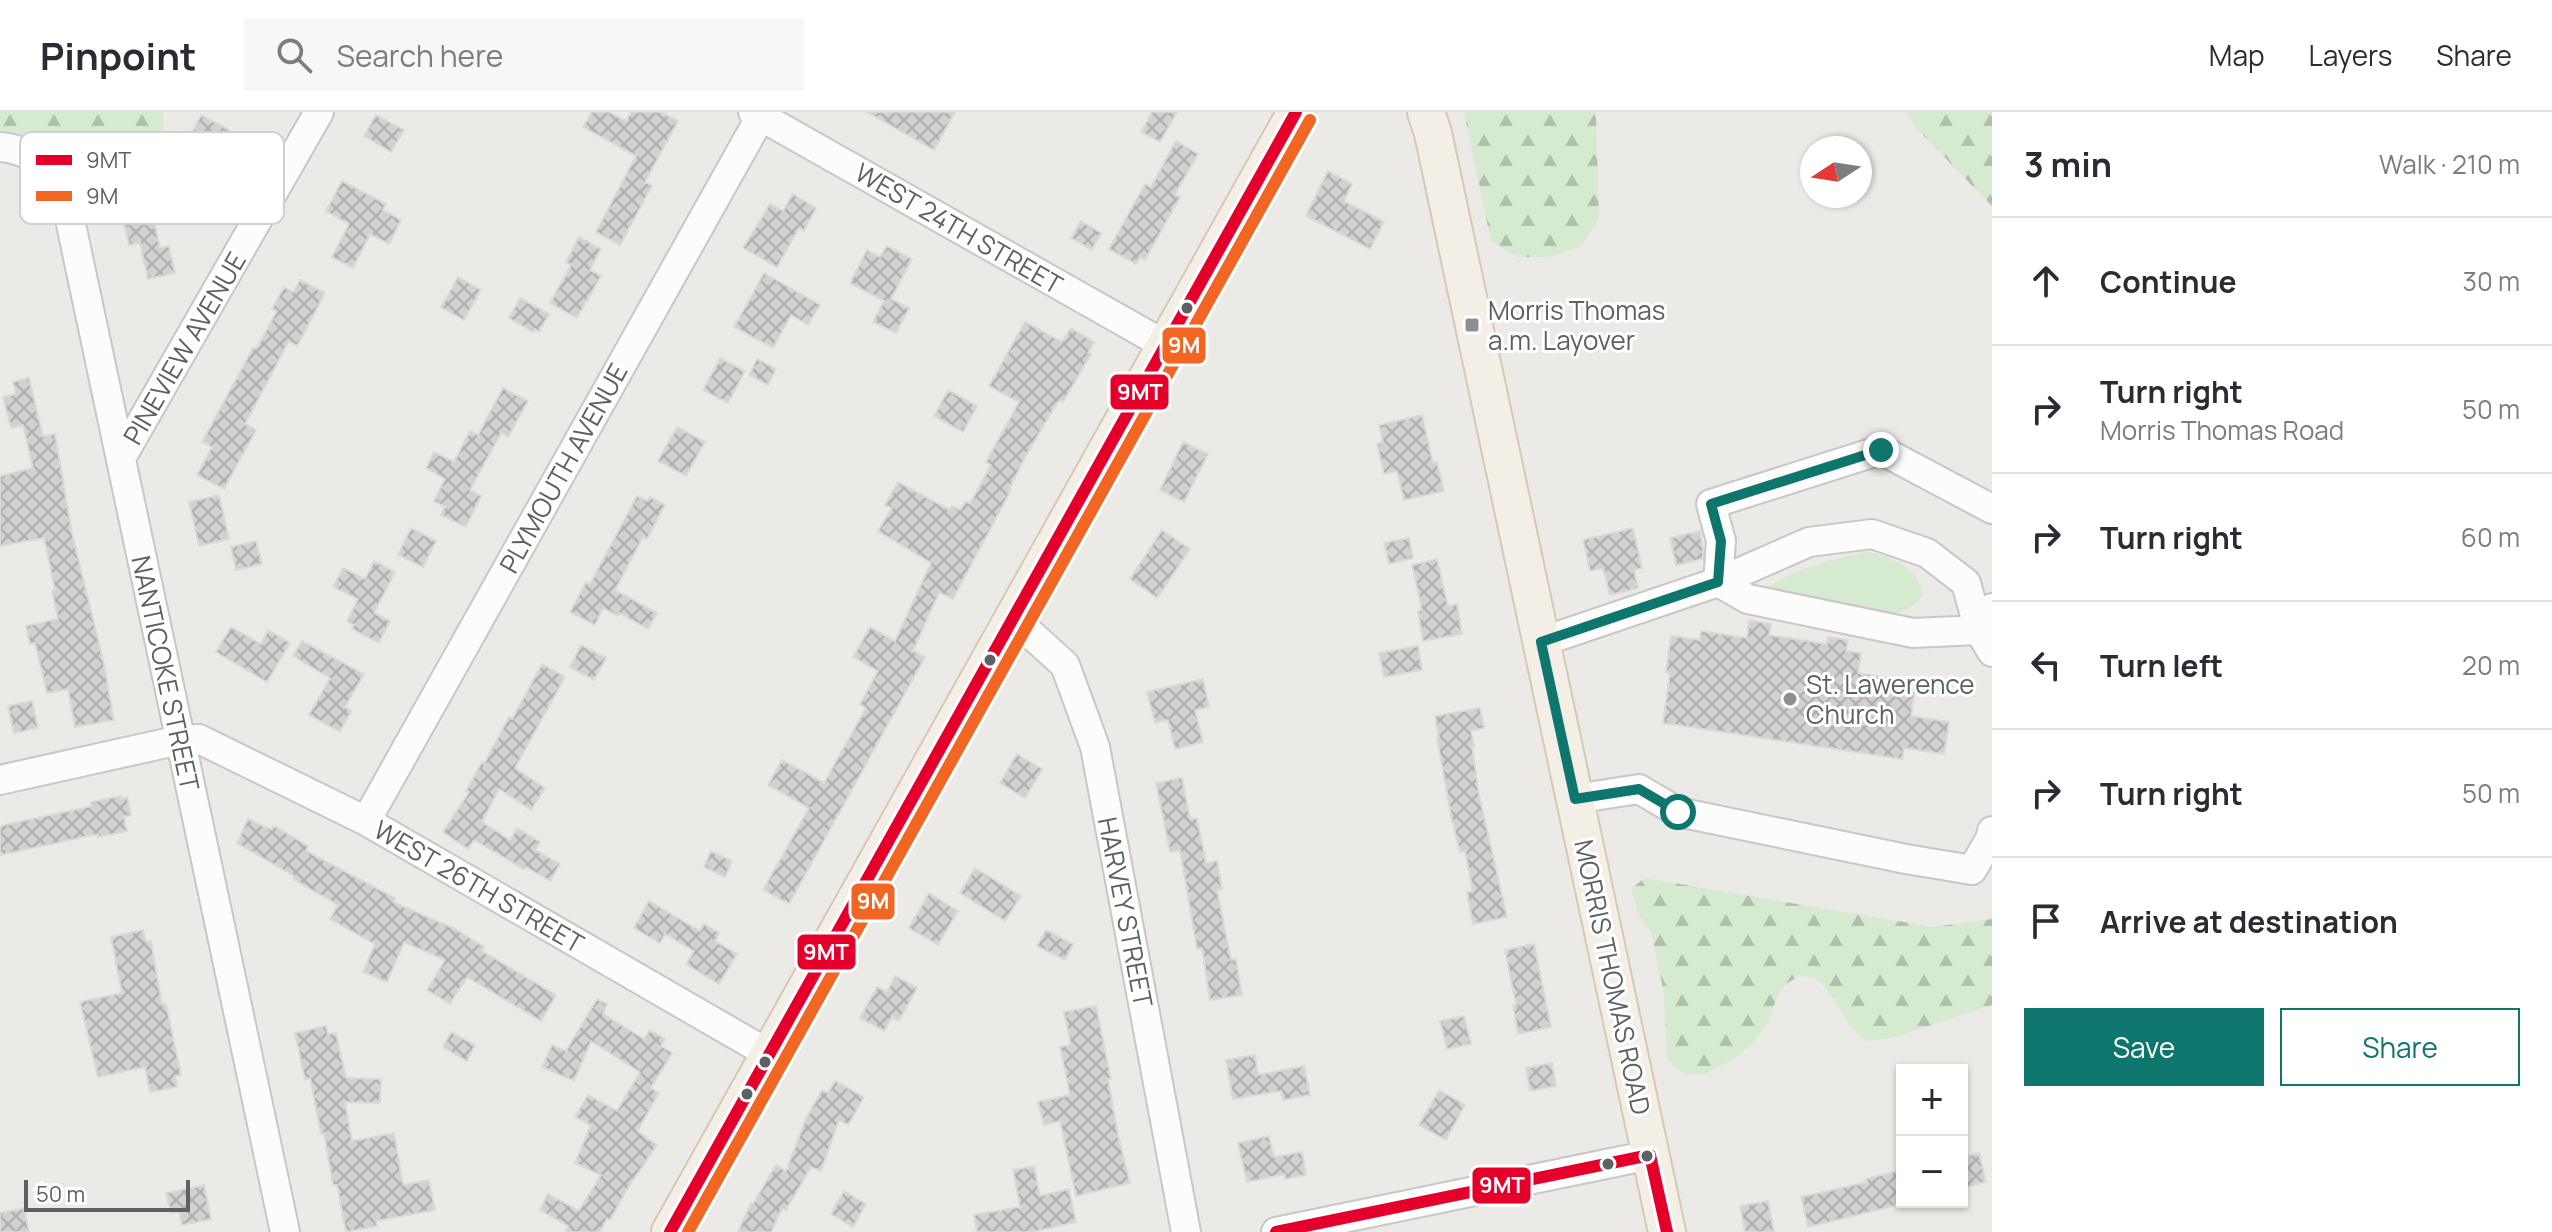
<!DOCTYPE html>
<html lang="en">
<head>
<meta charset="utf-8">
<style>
  :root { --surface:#fff; --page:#f7f7f7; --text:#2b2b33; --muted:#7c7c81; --line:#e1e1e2; --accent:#0f766e }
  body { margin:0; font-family:Manrope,sans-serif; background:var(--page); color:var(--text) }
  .controls { position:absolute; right:24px; bottom:24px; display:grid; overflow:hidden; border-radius:0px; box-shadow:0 2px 6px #0004 }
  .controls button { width:72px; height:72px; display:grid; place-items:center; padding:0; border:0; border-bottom:2px solid var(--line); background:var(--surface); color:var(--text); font:40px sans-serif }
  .compass { position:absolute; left:1800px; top:24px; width:72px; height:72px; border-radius:50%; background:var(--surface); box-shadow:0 2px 6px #0004; rotate:258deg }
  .scale { position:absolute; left:24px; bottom:20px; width:166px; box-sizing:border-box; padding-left:8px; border:4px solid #5b6165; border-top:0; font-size:22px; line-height:28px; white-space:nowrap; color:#5b6165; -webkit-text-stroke:6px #fff; paint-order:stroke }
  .stop { position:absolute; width:24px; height:24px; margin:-18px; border:6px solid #0f766e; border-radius:50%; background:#fff }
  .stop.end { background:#0f766e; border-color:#fff; box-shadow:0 2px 8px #0008 }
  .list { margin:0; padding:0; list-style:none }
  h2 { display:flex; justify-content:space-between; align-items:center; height:104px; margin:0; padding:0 32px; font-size:34px }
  h2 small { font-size:26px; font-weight:400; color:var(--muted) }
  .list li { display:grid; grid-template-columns:52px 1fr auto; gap:24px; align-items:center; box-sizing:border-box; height:128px; padding:0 32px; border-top:2px solid var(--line) }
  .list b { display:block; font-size:30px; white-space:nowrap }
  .list p { margin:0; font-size:26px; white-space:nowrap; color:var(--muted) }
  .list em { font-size:26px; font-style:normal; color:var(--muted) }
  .actions { display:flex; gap:16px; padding:24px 32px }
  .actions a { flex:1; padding:18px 0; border:2px solid var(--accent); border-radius:0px; text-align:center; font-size:28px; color:var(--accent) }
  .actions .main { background:var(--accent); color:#fff }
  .icon { flex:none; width:44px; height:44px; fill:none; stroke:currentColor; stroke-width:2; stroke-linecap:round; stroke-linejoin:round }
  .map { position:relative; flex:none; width:1992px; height:1120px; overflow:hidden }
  header { display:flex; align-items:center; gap:48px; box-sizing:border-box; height:112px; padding:0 40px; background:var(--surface); border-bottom:2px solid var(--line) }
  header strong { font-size:38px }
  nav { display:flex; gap:44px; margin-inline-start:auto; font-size:28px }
  .search { width:560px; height:72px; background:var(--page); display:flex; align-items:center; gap:20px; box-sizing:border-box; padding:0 28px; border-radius:0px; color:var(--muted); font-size:30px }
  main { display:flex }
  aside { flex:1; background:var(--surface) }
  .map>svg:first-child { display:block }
</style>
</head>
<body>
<header>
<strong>Pinpoint</strong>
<div class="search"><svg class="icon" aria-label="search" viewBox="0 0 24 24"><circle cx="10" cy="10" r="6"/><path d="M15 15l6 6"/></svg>Search here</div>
<nav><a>Map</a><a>Layers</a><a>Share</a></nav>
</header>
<main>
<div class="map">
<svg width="1992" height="1120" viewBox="0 0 1992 1120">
  <defs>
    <pattern id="forest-firs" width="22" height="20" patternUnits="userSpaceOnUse" patternTransform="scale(2)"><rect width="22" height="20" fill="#d5eacf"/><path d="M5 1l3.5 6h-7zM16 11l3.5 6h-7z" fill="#b0c1ac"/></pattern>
    <pattern id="building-cross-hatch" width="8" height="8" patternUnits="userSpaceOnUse" patternTransform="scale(2)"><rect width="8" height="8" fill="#d3d1cf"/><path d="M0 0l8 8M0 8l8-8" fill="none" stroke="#aeadac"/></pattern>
  </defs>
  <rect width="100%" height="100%" fill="#eceae6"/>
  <!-- grass -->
  <path fill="#d5eacf" d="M1868,440C1892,445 1919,456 1923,483C1915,495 1903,500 1890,504L1764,478C1784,461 1842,443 1868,440Z"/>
  <!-- forest -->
  <path fill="url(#forest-firs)" d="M0,0H163C163,10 165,22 163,32C158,75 123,88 84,85C57,47 53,21 0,19Z
    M1464,0H1596L1599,105L1582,134L1549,145H1517L1491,129Z
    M1907,0H1992V94L1915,15Z
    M1645,766L1933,815L1992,807V893L1892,926L1866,929L1848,911L1836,890L1821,871L1813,865L1799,864L1786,872L1777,885L1768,911L1752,932L1732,948L1703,963H1688L1675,956L1667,945L1664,881L1651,820L1640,805L1632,782L1633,775Z"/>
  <!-- building -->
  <path fill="url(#building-cross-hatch)" stroke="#dcd9d6" stroke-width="2" d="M592,0H609L626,9L631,0H661L678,9L645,70L652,74L620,133L596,120L636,44L583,15Z
    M867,0H955L934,38Z
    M1152,0H1177L1160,30L1141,20Z
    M201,3L229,18L198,77L170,62Z
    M376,3L404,18L391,40L364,24Z
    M1176,29L1198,42L1175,82L1180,85L1145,148L1140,145L1136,152L1109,137L1145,72L1151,75Z
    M1328,59L1352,72L1344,89L1384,110L1370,137L1306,104Z
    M342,69L386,92L383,98L401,108L389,132L370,122L353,156L332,145L349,112L326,99Z
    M793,82L816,96L804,119L799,116L777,155L743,136L770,92L783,99Z
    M149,87L160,136L169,134L175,161L148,167L140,131L129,133L120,94Z
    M1081,109L1101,121L1092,138L1071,126Z
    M579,125L601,137L590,158L601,164L577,206L550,191L571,153L566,150Z
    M887,134L912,147L891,187L909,196L896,221L873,210L884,189L850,171L867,138L880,145Z
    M764,161L820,193L808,213L791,203L773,236L734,215Z
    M458,165L481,178L464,208L441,195Z
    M300,168L325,181L297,234L289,229L245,312L256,318L224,377L197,363L212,335L202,330L253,236L256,237L277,199L272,197L284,175L293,180Z
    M520,186L549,202L539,220L535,217L533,220L509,206Z
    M1025,210L1062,230L1071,216L1094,230L1088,241L1091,242L1063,290L1059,288L1054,296L1028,340L1009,377L1011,378L953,487L939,480L913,539L925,545L789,792L763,778L809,696L768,673L782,648L824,671L866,596L860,592L878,559L853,545L870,515L895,529L931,451L878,419L892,396L885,393L898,370L950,398L952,394L960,398L966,389L970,392L991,353L986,350L1019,290L989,274Z
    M720,246L745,259L728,291L703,278Z
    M757,247L776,257L768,273L749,263Z
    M29,266L43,324L55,322L72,421L104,552L114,608L75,615L68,577L47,581L35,531L30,532L26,514L58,507L52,479L55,478L44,426L0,434V364L33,356L23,313L11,316L3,285L16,282L13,270Z
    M503,276L528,289L508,325L501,321L470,378L481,384L466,415L441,403L445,395L434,389L445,367L426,356L434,340L454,350L470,319L478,323Z
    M948,278L977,294L963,320L934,304Z
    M1422,303L1433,351L1437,350L1444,379L1404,388L1397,359L1384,362L1377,332L1383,330L1379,313Z
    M677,315L705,330L686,364L658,349Z
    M1183,330L1208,342L1184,390L1160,378Z
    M219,383L229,427L199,434L189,390Z
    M637,384L647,389L650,385L665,393L647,427L643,425L615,478L657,501L648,517L619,501L618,504L603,496L595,513L570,500L586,470L590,472Z
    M411,416L436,429L423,455L398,443Z
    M1633,416L1642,456L1634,458L1638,476L1610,483L1603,456L1590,459L1583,428Z
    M1162,418L1190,437L1157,486L1130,467Z
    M1700,419L1703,436V447L1676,453L1670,426Z
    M1409,426L1413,446L1389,452L1384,431Z
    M256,429L262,452L236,458L231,435Z
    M1437,447L1448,494L1457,492L1462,522L1423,529L1418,499L1422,498L1412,453Z
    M374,449L395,460L374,501L390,509L379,531L352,517L354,513L347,509L358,487L333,475L343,456L365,467Z
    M1749,508L1771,512L1769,523L1827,532L1828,525L1848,528L1846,539L1861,541L1858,561L1916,570L1911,604L1949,610L1944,642L1904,636L1902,647L1663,611L1670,561L1666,560L1671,524L1700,528L1701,519L1747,526Z
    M231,515L261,532L268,518L290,531L267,570L216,540Z
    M302,529L364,562L345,595L351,599L340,620L309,603L330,566L293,544Z
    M581,533L606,546L594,568L570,555Z
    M1418,534L1422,558L1384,565L1379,541Z
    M542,552L565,565L515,656L545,676L531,698L499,677L482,710L510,728L517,716L540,730L535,738L560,752L550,769L526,755L524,757L474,728L468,737L443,720L469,680L466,679L482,650L484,652L509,605L512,607Z
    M1203,567L1209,595L1195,598L1203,630L1175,637L1168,608L1155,611L1147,580Z
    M32,589L38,616L14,621L8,594Z
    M1480,596L1484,616L1471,619L1474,634H1472L1479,683L1507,805L1473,812L1467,780L1473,779L1465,739L1460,740L1452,708L1437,627L1439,626L1435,604Z
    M1017,642L1042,657L1025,686L1000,671Z
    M1182,666L1190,707L1197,706L1206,751L1217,749L1222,777L1217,778L1231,848L1236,847L1242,883L1210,888L1202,836L1197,837L1180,738L1170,740L1156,671Z
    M121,684V687L127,685L131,703L124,705L127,719L98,725V722L0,743V714L92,694L91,690Z
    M248,707L272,718L274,714L308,734L306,739L395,786L393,790L455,817L484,835L482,839L556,883L541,909L467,865L450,892L427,878L445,848L404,830L387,870L363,860L375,832L330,807L338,793L293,767L294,764L237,731Z
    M711,739L732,749L725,765L704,755Z
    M975,756L1021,784L1005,809L960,781Z
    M929,781L958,799L938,833L909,816Z
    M649,789L700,819L704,812L719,821L715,829L737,842L719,872L686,852L694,839L665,822L660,831L634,816Z
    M143,818L146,830L151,829L162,893L166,892L181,963L175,964L177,975L150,980L145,955L98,965L80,890L122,881L111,825Z
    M1046,818L1073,832L1065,848L1037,834Z
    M1534,832L1551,915L1518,922L1513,893H1516L1505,838Z
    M895,864L917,876L899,909L892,905L884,919L860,906L877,875L887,880Z
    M597,887L607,892L603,902L644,927L650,918L665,927L661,934L672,941L651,976L659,981L637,1019L657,1033L629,1074L610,1108L607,1106L600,1120H565L568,1114L540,1098L548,1082L579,1099L601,1063L575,1051L591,1013L575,1005L588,983L617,999L640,960L591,929L574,969L542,955L552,933L566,939Z
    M1096,894L1111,967H1108L1118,1023L1130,1071L1076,1084L1060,1009L1044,1013L1038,990L1070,983L1060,935L1071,933L1064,900Z
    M1464,904L1471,932L1447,937L1440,909Z
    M326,914L328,922L336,921L346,966L381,967L380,991L345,990L352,1029L394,1021L403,1073L429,1068L435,1098L376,1109L377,1114L346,1120L337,1073H333L324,1021L321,1022L310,966L305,968L295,921Z
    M451,920L475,933L467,949L443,935Z
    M1255,943L1258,963L1304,954L1310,983L1283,988L1281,979L1233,987L1226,948Z
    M1552,951L1556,974L1530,979L1526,956Z
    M835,969L864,985L848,1013L839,1008L821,1059L811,1055L786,1098L782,1096L771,1120H738L751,1091L753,1092L776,1053L786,1059L806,1007L822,978L828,981Z
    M1439,978L1465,993L1446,1028L1419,1013Z
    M1269,1024L1274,1045L1302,1040L1306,1063L1285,1067V1062L1247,1070L1238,1031Z
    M1979,1041L1986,1070L1962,1076V1045Z
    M1034,1054L1040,1084L1069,1077L1076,1110L1032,1120H977L974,1103L1020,1095L1013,1058Z
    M1902,1058V1092L1808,1115L1801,1085L1867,1070L1866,1067Z
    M204,1073L211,1107L182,1113L179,1099L171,1101L166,1081Z
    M844,1079L866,1092L853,1115L831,1102Z
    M1768,1089L1774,1120H1745L1740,1094Z
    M24,1096L29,1120H0V1101Z"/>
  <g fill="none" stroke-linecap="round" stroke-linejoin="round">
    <defs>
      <path id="minor" d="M753,0L1165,233
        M0,35C32,37 50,58 65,84L285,1120
        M121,346L319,0
        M1992,397L1881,338L1711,392L1721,429L1718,470L1748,487L1913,521L1979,518L1992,496
        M1013,506L1065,553L1095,635L1186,1120
        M1541,530L1718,470L1809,430L1872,422L1927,441L1966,471L1979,518L1992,540
        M0,668L180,628L199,627L366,709L769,942
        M1575,687L1639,677L1678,700L1906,747L1972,758L1990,727L1992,719
        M366,709L761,4
        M1276,1120L1650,1043"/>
      <path id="major" d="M1426,0L1433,21L1667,1120
        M670,1120L1296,0"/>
    </defs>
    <!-- minor casing -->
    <use href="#minor" stroke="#c7c7c7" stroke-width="32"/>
    <!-- major casing -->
    <use href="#major" stroke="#d7c8b1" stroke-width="40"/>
    <!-- minor -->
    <use href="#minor" stroke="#fcfcfb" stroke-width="28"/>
    <!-- major -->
    <use href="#major" stroke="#f3efe7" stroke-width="36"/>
    <defs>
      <path id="bus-1" d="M670,1120L1296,0
        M1276,1120L1650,1043L1667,1120"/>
      <path id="bus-2" d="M688,1120L1310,8"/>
    </defs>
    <!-- bus-1 casing -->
    <use href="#bus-1" stroke="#fff" stroke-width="18"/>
    <!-- bus-2 casing -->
    <use href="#bus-2" stroke="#fff" stroke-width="18"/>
    <!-- bus-1 -->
    <use href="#bus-1" stroke="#e4002b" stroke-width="12"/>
    <!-- bus-2 -->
    <use href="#bus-2" stroke="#f26522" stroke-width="12"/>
  </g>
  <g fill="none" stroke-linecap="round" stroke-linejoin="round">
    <!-- route -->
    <path stroke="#0f766e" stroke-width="10" d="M1678,700L1639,677L1575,687L1541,530L1718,470L1721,429L1711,392L1881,338"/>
  </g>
  <!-- markers -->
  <g fill="#5b6165" stroke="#fff" stroke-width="3">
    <circle cx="1187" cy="196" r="7"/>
    <circle cx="990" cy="548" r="7"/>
    <circle cx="765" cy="950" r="7"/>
    <circle cx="747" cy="982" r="7"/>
    <circle cx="1647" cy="1044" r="7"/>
    <circle cx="1608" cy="1052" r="7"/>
  </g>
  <g fill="#8e9192" stroke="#fff" stroke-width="3">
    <rect x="1464" y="205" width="16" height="16" rx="4"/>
    <circle cx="1790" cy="587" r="8"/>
  </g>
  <g text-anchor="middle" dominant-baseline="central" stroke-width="6" stroke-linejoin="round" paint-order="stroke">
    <!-- street labels -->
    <g font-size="26" fill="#5b6165" stroke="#fff">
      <text transform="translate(959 116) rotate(30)">WEST 24TH STREET</text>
      <text transform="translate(184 236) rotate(-60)">PINEVIEW AVENUE</text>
      <text transform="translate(563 356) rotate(-61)">PLYMOUTH AVENUE</text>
      <text transform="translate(166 561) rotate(78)">NANTICOKE STREET</text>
      <text transform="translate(479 774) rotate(30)">WEST 26TH STREET</text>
      <text transform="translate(1126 800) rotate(79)">HARVEY STREET</text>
      <text transform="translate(1613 865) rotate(78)">MORRIS THOMAS ROAD</text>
    </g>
    <!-- poi labels -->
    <g font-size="26" fill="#5b6165" stroke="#fff" text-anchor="start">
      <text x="1488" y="198">Morris Thomas<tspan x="1488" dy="30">a.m. Layover</tspan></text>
      <text x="1806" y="572">St. Lawerence<tspan x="1806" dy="30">Church</tspan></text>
    </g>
  </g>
  <!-- legend -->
  <rect x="20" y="20" width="264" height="92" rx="12" fill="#fff" stroke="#ced0d1" stroke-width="2"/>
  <rect x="36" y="43" width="36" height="10" fill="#e4002b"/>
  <rect x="36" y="79" width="36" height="10" fill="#f26522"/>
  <g font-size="22" fill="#5b6165">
    <text x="86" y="56">9MT</text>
    <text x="86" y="92">9M</text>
  </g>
  <g stroke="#fff" stroke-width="3">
    <rect x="1161" y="214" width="46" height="39" rx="8" fill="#f26522"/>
    <rect x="1109" y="261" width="61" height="38" rx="8" fill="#e4002b"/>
    <rect x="850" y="770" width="46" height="39" rx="8" fill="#f26522"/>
    <rect x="796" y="821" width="61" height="38" rx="8" fill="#e4002b"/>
    <rect x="1471" y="1054" width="61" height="39" rx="8" fill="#e4002b"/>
  </g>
  <g font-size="22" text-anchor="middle" font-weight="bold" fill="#fff">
    <text x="1184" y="241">9M</text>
    <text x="1140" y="288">9MT</text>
    <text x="873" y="797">9M</text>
    <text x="826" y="848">9MT</text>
    <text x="1502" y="1081">9MT</text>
  </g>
</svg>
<div class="controls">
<button>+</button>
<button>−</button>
</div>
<svg class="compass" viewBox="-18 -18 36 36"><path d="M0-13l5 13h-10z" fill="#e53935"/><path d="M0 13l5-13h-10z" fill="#7c7c81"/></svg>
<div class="scale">50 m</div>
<div class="stop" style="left:1678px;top:700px"></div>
<div class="stop end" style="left:1881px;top:338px"></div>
</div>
<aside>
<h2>3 min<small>Walk · 210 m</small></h2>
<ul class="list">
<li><svg class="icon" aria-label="ahead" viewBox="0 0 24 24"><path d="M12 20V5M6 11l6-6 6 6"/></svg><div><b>Continue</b></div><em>30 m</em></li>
<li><svg class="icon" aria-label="right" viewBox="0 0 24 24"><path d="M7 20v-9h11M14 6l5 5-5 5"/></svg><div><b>Turn right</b><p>Morris Thomas Road</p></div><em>50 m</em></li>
<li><svg class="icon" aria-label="right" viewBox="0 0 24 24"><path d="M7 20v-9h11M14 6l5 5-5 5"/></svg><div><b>Turn right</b></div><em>60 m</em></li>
<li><svg class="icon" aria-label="left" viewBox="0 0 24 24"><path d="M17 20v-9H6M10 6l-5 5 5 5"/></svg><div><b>Turn left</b></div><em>20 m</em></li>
<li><svg class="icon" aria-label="right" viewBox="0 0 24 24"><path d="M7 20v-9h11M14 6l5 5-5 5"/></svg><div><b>Turn right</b></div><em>50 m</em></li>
<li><svg class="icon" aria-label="arrive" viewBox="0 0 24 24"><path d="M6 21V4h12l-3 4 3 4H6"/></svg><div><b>Arrive at destination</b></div></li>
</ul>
<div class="actions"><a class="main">Save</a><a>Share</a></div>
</aside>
</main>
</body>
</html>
